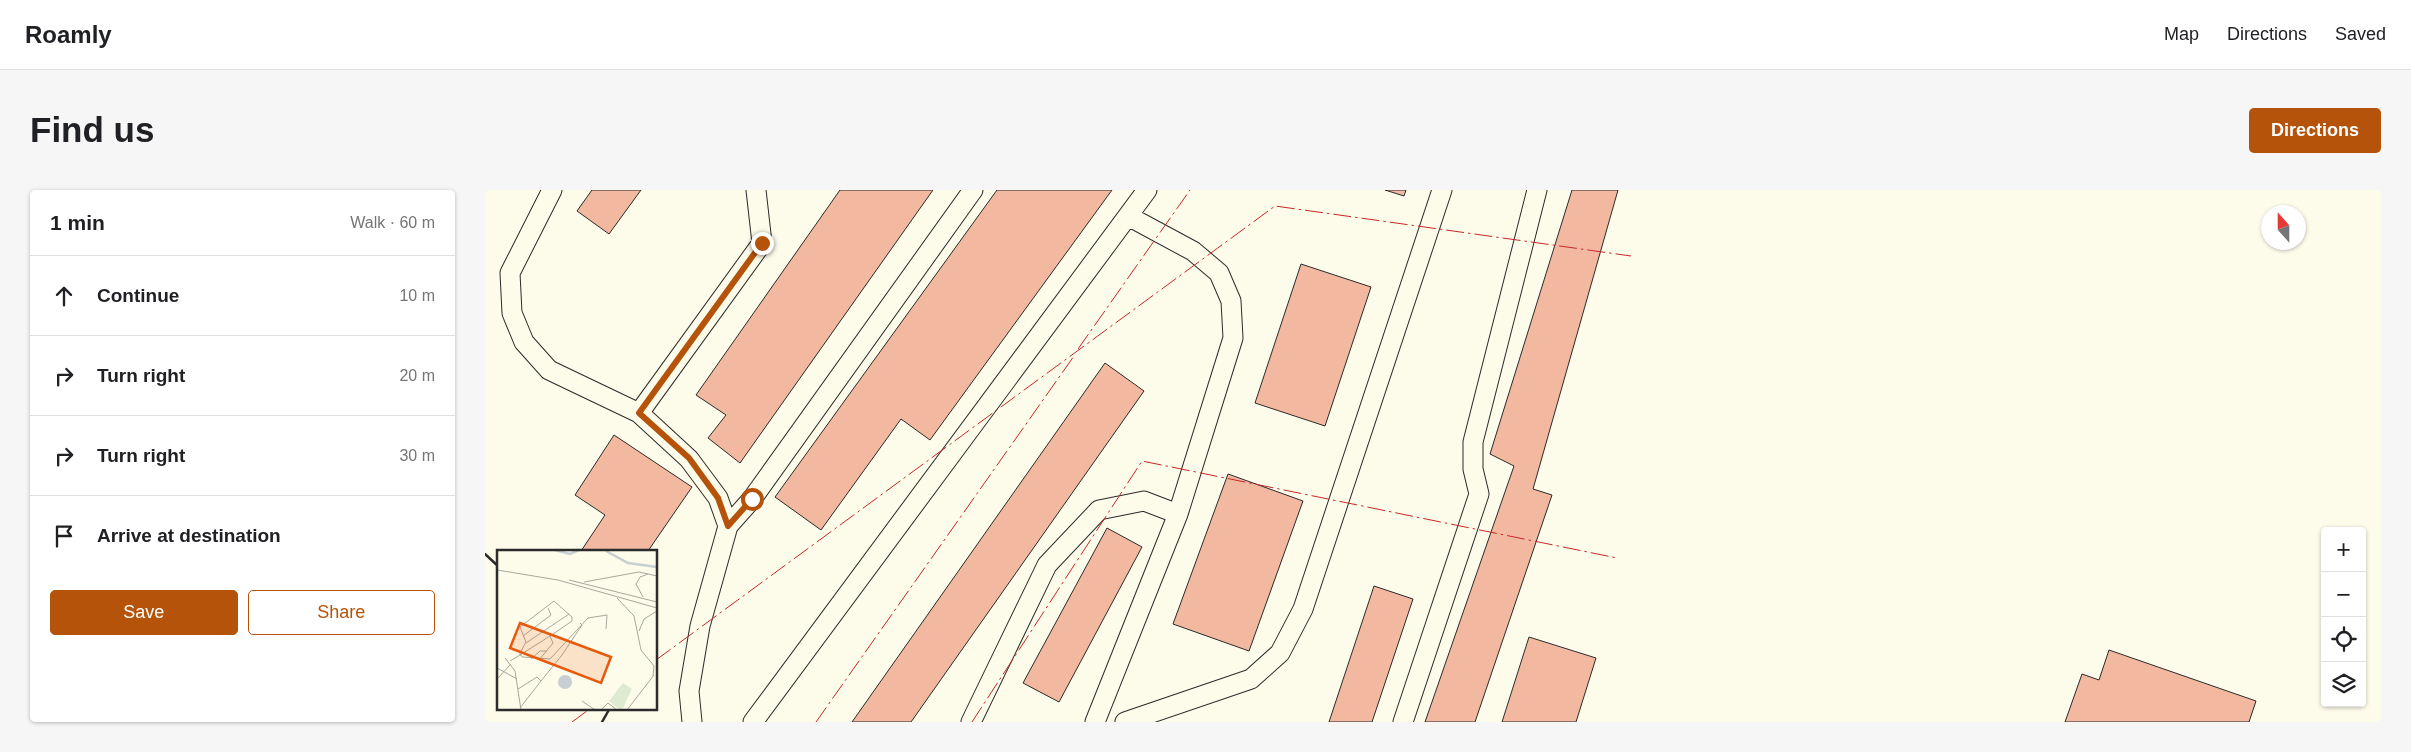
<!DOCTYPE html>
<html lang="en">
<head>
<meta charset="utf-8">
<style>
  :root { --surface:#fff; --page:#f6f6f6; --text:#202124; --muted:#757577; --line:#e0e0e0; --accent:#b45309 }
  body { margin:0; font-family:Helvetica,sans-serif; background:var(--page); color:var(--text) }
  .controls { position:absolute; right:15px; bottom:15px; display:grid; overflow:hidden; border-radius:5px; box-shadow:0 1px 4px #0004 }
  .controls button { width:45px; height:45px; display:grid; place-items:center; padding:0; border:0; border-bottom:1px solid var(--line); background:var(--surface); color:var(--text); font:25px sans-serif }
  .compass { position:absolute; left:1776px; top:15px; width:45px; height:45px; border-radius:50%; background:var(--surface); box-shadow:0 1px 4px #0004; rotate:339deg }
  .stop { position:absolute; width:15px; height:15px; margin:-11px; border:4px solid #b45309; border-radius:50%; background:#fff }
  .stop.end { background:#b45309; border-color:#fff; box-shadow:0 1px 5px #0008 }
  .list { margin:0; padding:0; list-style:none }
  h2 { display:flex; justify-content:space-between; align-items:center; height:65px; margin:0; padding:0 20px; font-size:21px }
  h2 small { font-size:16px; font-weight:400; color:var(--muted) }
  .list li { display:grid; grid-template-columns:32px 1fr auto; gap:15px; align-items:center; box-sizing:border-box; height:80px; padding:0 20px; border-top:1px solid var(--line) }
  .list b { display:block; font-size:19px; white-space:nowrap }
  .list em { font-size:16px; font-style:normal; color:var(--muted) }
  .actions { display:flex; gap:10px; padding:15px 20px }
  .actions a { flex:1; padding:11px 0; border:1px solid var(--accent); border-radius:5px; text-align:center; font-size:18px; color:var(--accent) }
  .actions .main { background:var(--accent); color:#fff }
  .icon { flex:none; width:28px; height:28px; fill:none; stroke:currentColor; stroke-width:2; stroke-linecap:round; stroke-linejoin:round }
  .map { position:relative; flex:none; width:1896px; height:532px; overflow:hidden; border-radius:5px }
  header { display:flex; align-items:center; gap:30px; box-sizing:border-box; height:70px; padding:0 25px; background:var(--surface); border-bottom:1px solid var(--line) }
  header strong { font-size:24px }
  nav { display:flex; gap:28px; margin-inline-start:auto; font-size:18px }
  .intro { display:flex; align-items:center; justify-content:space-between; box-sizing:border-box; height:120px; padding:0 30px }
  h1 { margin:0; font-size:35px }
  .button { padding:12px 22px; border-radius:5px; background:var(--accent); color:#fff; font-size:18px; font-weight:700 }
  main { display:flex; gap:30px; padding:0 30px }
  aside { flex:1; background:var(--surface); border-radius:5px; box-shadow:0 1px 4px #0004 }
  .map>svg:first-child { display:block }
</style>
</head>
<body>
<header>
<strong>Roamly</strong>
<nav><a>Map</a><a>Directions</a><a>Saved</a></nav>
</header>
<div class="intro"><h1>Find us</h1><a class="button">Directions</a></div>
<main>
<aside>
<h2>1 min<small>Walk · 60 m</small></h2>
<ul class="list">
<li><svg class="icon" aria-label="ahead" viewBox="0 0 24 24"><path d="M12 20V5M6 11l6-6 6 6"/></svg><div><b>Continue</b></div><em>10 m</em></li>
<li><svg class="icon" aria-label="right" viewBox="0 0 24 24"><path d="M7 20v-9h11M14 6l5 5-5 5"/></svg><div><b>Turn right</b></div><em>20 m</em></li>
<li><svg class="icon" aria-label="right" viewBox="0 0 24 24"><path d="M7 20v-9h11M14 6l5 5-5 5"/></svg><div><b>Turn right</b></div><em>30 m</em></li>
<li><svg class="icon" aria-label="arrive" viewBox="0 0 24 24"><path d="M6 21V4h12l-3 4 3 4H6"/></svg><div><b>Arrive at destination</b></div></li>
</ul>
<div class="actions"><a class="main">Save</a><a>Share</a></div>
</aside>
<div class="map">
<svg width="1896" height="532" viewBox="0 0 1896 532">
  <rect width="100%" height="100%" fill="#fdfbea"/>
  <!-- building -->
  <path fill="#f2b8a0" stroke="#2b2b2b" d="M107,0H156L124,44L92,21Z
    M355,0H448L255,273L223,248L241,225L211,205Z
    M512,0H627L445,250L416,229L336,340L290,307Z
    M900,0H921L919,6Z
    M1087,0H1133L1048,299L1067,305L990,532H940L1029,276L1005,264Z
    M816,74L886,97L840,236L770,213Z
    M620,173L659,201L426,532H367Z
    M129,245L207,297L163,361H96L120,325L90,305Z
    M743,284L818,311L764,461L688,434Z
    M622,338L657,357L574,512L538,493Z
    M889,396L928,409L887,532H844Z
    M1044,447L1111,468L1091,532H1017Z
    M1624,460L1771,511L1764,532H1580L1597,484L1614,490Z"/>
  <g fill="none" stroke-linecap="round" stroke-linejoin="round">
    <defs>
      <path id="lane" d="M67,0L25,83L27,123L39,152L64,180L154,223L204,269L233,308L243,336L215,436L204,501L207,532
        M154,223L277,53L271,0
        M243,336L267,309L488,0
        M268,532L662,0
        M486,532L562,375L614,320L659,311L693,324
        M610,532L693,324L748,148L746,111L734,83L708,61L643,26
        M640,532L766,489L795,463L818,419L957,0
        M918,532L994,304L988,279V252L1052,0"/>
    </defs>
    <!-- lane casing -->
    <use href="#lane" stroke="#2b2b2b" stroke-width="21"/>
    <!-- lane -->
    <use href="#lane" stroke="#fdfbea" stroke-width="19"/>
    <!-- wall -->
    <path stroke="#2b2b2b" stroke-width="2.5" d="M0,364L14,377
      M117,532L125,518"/>
    <!-- power -->
    <path stroke="#c62828" stroke-width="1" stroke-dasharray="18 4 2.5 4" stroke-linecap="butt" d="M593,159L705,0
      M171,470L790,16L1146,66
      M87,532L106,518
      M331,532L589,166
      M487,532L657,271L1132,368"/>
  </g>
  <g fill="none" stroke-linecap="round" stroke-linejoin="round">
    <!-- route -->
    <path stroke="#b45309" stroke-width="6" d="M267,309L243,336L233,308L204,268L154,223L277,53"/>
  </g>
  <!-- overview -->
  <g transform="translate(12 360)">
    <rect width="160" height="160" fill="#fdfbea"/>
    <path d="M126,133L135,139L126,158L122,159L112,151Z" fill="#deebd1"/>
    <path d="M61 132a7 7 0 1 1 14 0a7 7 0 1 1-14 0Z" fill="#c7d0d0"/>
    <path fill="none" stroke="#c7d0d0" stroke-width="2.5" d="M58,0L73,4L82,0M109,1L131,13L160,17"/>
    <path fill="none" stroke="#a9a89e" stroke-width="1" d="M0,20L61,30L160,58M72,30L160,52M87,32L142,22L160,26M146,47L139,34L143,27L151,24M120,48L137,66L144,100L157,116L156,126M142,81L147,69L160,61M26,86L54,65L51,58M29,93L72,64M8,108L18,121L24,160M34,109L43,101H50M42,110L56,93L53,86M13,111L23,105L53,86L62,80L75,71V67L57,51L23,77L29,92L23,103V105L26,107L53,109L91,68L110,65L109,79M0,118L20,129M0,129L14,114M44,131L65,105L85,75L83,73M21,139L40,127L44,131L23,158M85,151L98,160M104,160L111,153L120,160M130,160L157,125"/>
    <path fill="#e8590c" fill-opacity="0.15" stroke="#e8590c" stroke-width="2.5" d="M23,73L114,107L104,133L13,98Z"/>
    <rect width="160" height="160" fill="none" stroke="#2b2b2b" stroke-width="2.5"/>
  </g>
</svg>
<div class="controls">
<button>+</button>
<button>−</button>
<button><svg class="icon" aria-label="locate" viewBox="0 0 24 24"><circle cx="12" cy="12" r="6"/><path d="M12 2v4M12 18v4M2 12h4M18 12h4"/></svg></button>
<button><svg class="icon" aria-label="layers" viewBox="0 0 24 24"><path d="M12 4l9 5-9 5-9-5zM3 14l9 5 9-5"/></svg></button>
</div>
<svg class="compass" viewBox="-18 -18 36 36"><path d="M0-13l5 13h-10z" fill="#e53935"/><path d="M0 13l5-13h-10z" fill="#757577"/></svg>
<div class="stop" style="left:267px;top:309px"></div>
<div class="stop end" style="left:277px;top:53px"></div>
</div>
</main>
</body>
</html>
